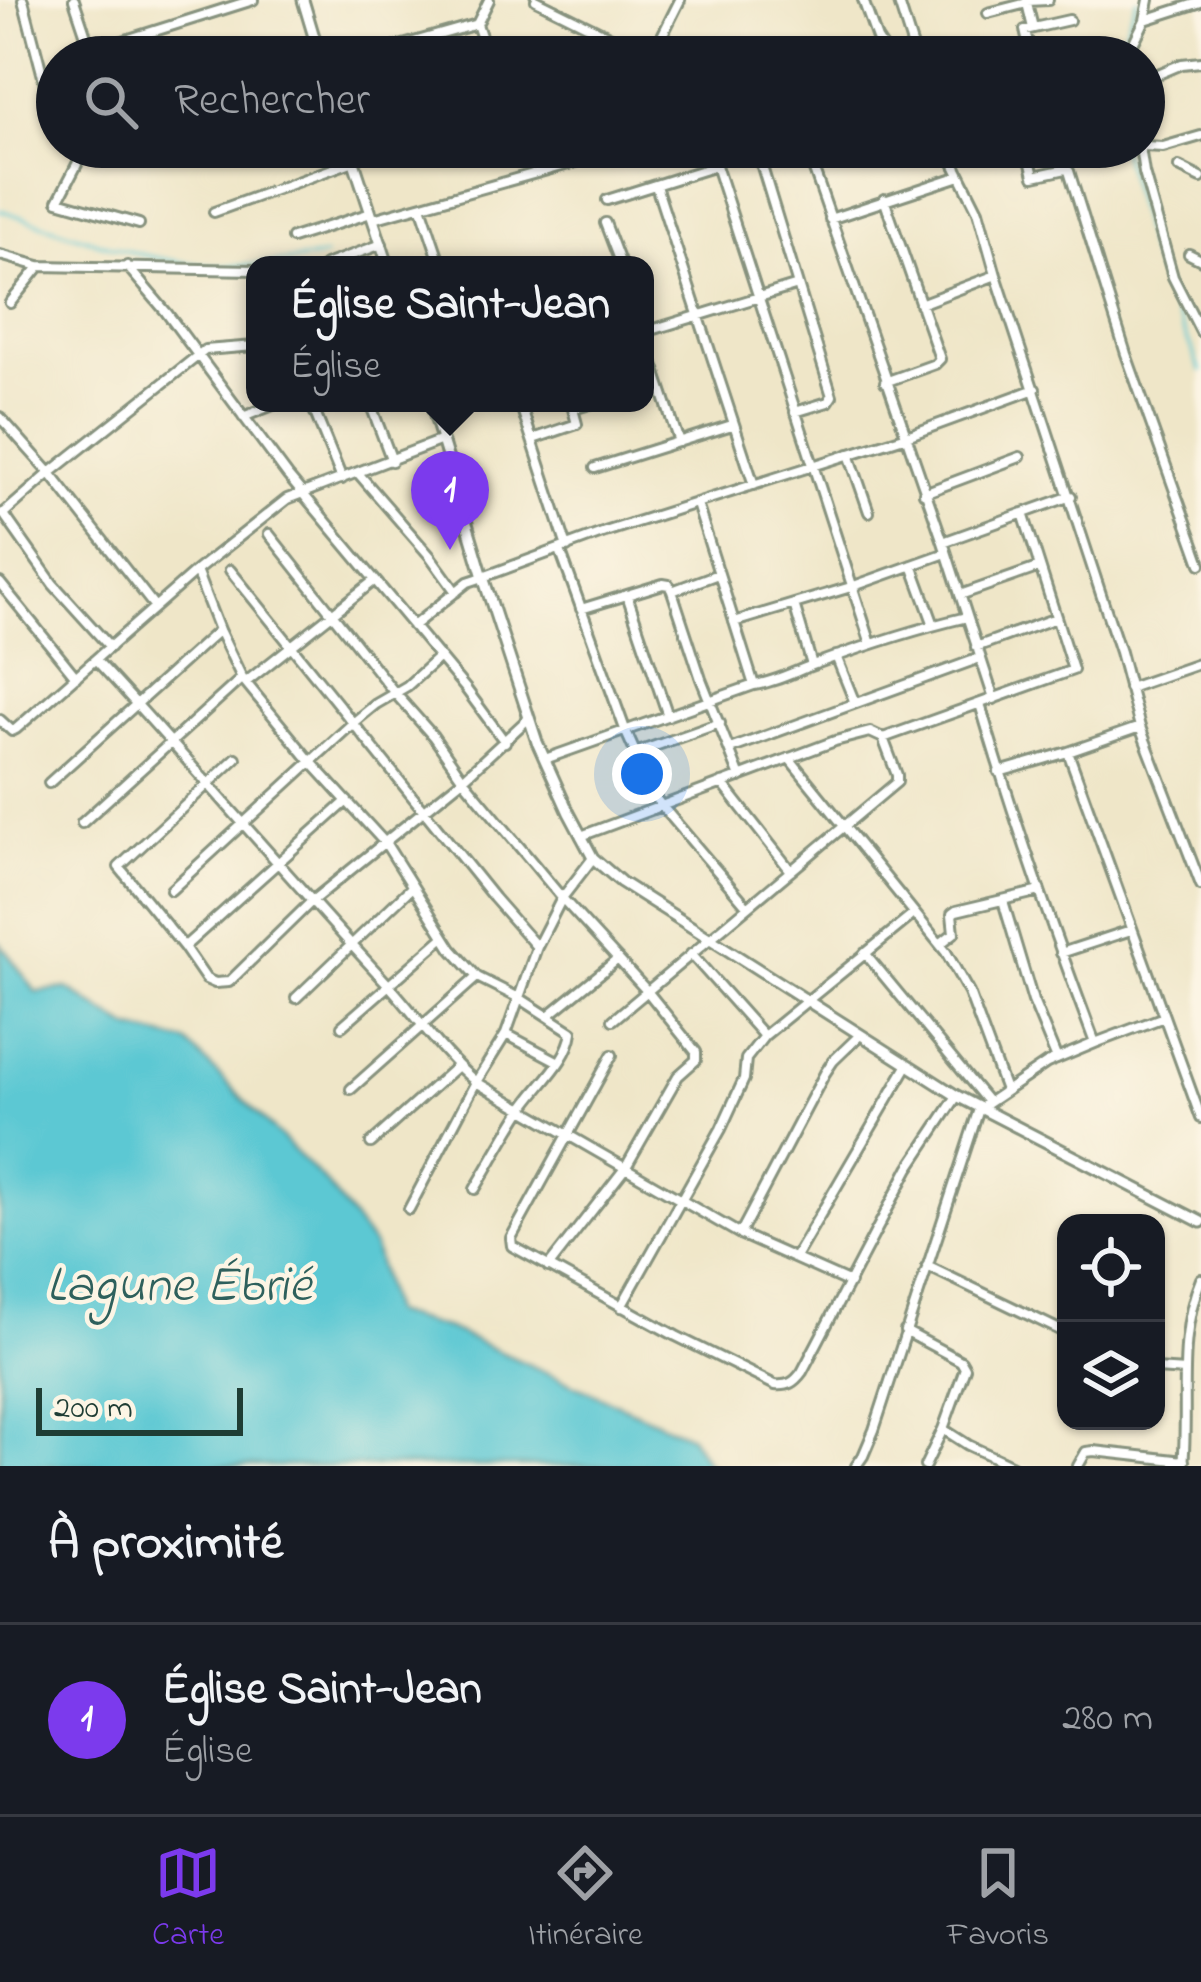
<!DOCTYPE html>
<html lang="fr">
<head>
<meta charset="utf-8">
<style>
  :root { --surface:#171b24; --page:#20242c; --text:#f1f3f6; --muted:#9ea1a6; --line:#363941; --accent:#7c3aed }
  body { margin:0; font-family:"Indie Flower",sans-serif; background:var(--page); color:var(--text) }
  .controls { position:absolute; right:36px; bottom:36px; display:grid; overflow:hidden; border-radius:24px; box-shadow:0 3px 9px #0004 }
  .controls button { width:108px; height:108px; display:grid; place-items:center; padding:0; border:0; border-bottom:3px solid var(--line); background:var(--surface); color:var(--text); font:60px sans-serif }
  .scale { position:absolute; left:36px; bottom:30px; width:207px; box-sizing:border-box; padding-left:12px; border:6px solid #1f3d34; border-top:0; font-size:33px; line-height:42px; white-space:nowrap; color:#1f3d34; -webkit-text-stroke:9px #fcf5e5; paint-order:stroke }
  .you { position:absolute; left:642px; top:774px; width:42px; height:42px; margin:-30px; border:9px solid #fff; border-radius:50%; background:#1a73e8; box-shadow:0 0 0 18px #1a73e833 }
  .badge { display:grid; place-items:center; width:78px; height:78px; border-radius:50%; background:var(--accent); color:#fff; font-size:39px; font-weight:700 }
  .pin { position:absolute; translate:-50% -99px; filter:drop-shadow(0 3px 6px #0008) }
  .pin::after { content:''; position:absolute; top:63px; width:42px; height:36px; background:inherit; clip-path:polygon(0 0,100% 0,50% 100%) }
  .popup { position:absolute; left:246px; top:256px; width:408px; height:156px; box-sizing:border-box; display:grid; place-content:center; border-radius:24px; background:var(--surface); filter:drop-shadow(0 3px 9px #0005); font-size:39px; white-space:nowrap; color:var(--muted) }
  .popup b { font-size:45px; color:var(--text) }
  .popup::after { content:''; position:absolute; left:50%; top:100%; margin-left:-24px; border:24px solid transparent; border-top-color:var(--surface) }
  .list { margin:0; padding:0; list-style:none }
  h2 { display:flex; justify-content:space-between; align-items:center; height:156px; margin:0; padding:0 48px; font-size:51px }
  h2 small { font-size:39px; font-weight:400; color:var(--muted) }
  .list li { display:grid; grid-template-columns:78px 1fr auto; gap:36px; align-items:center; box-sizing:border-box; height:192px; padding:0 48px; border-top:3px solid var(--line) }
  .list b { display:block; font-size:45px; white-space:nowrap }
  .list p { margin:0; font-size:39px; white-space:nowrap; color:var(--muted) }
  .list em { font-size:39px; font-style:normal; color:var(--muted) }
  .icon { flex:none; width:66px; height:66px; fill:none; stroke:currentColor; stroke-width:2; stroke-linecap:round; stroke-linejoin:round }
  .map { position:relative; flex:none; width:1201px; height:1466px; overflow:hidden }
  .search { position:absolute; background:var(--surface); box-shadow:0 3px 9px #0004; left:36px; right:36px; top:36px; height:132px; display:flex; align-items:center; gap:30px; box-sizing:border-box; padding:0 42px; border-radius:66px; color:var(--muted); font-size:45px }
  .sheet { height:348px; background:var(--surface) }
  nav { display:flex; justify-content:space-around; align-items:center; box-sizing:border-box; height:168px; border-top:3px solid var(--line); background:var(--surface); font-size:33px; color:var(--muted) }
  nav a { display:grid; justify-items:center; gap:6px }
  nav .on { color:var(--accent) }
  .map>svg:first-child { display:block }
</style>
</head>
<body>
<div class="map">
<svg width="1201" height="1466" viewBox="0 0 1201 1466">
  <rect width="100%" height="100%" fill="#fcf5e5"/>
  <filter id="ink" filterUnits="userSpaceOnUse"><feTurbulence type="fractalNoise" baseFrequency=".00833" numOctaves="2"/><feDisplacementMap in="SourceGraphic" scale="24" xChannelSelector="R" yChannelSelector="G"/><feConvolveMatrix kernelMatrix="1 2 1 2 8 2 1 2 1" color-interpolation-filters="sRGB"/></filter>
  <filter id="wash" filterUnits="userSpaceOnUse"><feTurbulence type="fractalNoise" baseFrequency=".004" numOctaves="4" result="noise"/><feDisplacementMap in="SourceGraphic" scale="48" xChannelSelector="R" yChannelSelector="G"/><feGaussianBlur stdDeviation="2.7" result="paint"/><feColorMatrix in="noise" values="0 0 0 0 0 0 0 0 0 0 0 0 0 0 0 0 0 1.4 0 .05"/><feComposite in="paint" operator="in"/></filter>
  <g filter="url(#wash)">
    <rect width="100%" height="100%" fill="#efe6c8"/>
    <!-- water -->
    <path fill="#5cc8d3" stroke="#3e8284" stroke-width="3" d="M0,943L36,992L67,988L129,1028L186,1042L326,1183L374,1247L391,1313L448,1329L690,1436L707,1463L712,1466H0Z"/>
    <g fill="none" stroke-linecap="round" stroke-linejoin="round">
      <!-- stream -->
      <path stroke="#5cc8d3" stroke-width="3" d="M1119,57L1124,34L1137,0
        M1121,147L1149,251L1201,371
        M0,210C71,233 145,263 221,266C255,267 291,261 325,256"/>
    </g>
  </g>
  <g filter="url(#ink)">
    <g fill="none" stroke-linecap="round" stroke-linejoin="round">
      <defs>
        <path id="minor" d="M23,0L57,130
          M74,0L93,57
          M536,0L647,55
          M863,0L877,39L889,57
          M898,0L916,57
          M1027,1L1048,0
          M988,13L1027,3L1033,28
          M1145,20L1149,0
          M477,24L488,57
          M91,51L253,0
          M646,56L658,44L680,0
          M361,57L477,24L489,0
          M1031,57L1025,30L1069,20
          M1130,57V50L1145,20L1201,2
          M1144,80L1182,64L1201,62
          M1144,146L1163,147L1201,136
          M86,147L58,201L139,224
          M710,147L871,644
          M806,147L943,542L994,699
          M946,147L978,211L996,275L1120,652L1140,727L1201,885
          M1027,147L1034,176L1066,169L1069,171L1126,354L1201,564
          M1140,147L1144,173L1173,277L1201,332
          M1179,167L1201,178
          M656,186L754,485
          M884,199L940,359L935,364L885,382
          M607,200L716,166
          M421,206L441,265
          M214,212L354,161
          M373,219L629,147
          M830,219L960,176
          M605,223L621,265
          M292,238L371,213
          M1189,254L1201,260
          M0,255L39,266L255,270
          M325,265L382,244
          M127,266L166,312L288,476L466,689L505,742
          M10,303L39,267
          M920,304L996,275
          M645,332L798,285L756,147
          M645,340L679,442
          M311,403L342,479
          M370,403L392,461
          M520,403L567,547
          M795,412L828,402L832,396L798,285
          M0,417L50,473L3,514
          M243,417L278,403
          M533,439L577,424L573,409L593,403
          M442,440L287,499L196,571L219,630L242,678L311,762L386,844L452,949L477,977L521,999L572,1032C568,1062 536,1087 520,1113C504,1138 490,1164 475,1189
          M849,454L869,512
          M595,468L732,425
          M358,473L430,556L456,592
          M924,493L1020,457
          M697,504L754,685
          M3,513L53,584L110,647
          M269,534L394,692L433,736L463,779L562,898L647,991L696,1052V1060L678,1076L626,1167L548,1267
          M943,542L1071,496
          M560,550L626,732L656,799L747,906
          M912,565L934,625
          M230,570L494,898L537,947
          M0,583L76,677
          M672,591L701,679L740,777
          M627,595L668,716
          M960,595L1040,567
          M794,604L812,665
          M155,607L50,473L205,350L255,346
          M581,609L663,584L669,585L672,591L718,574
          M734,622L851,587L946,553
          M413,626L468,582L483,577L605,532L904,437L1035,389
          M976,647L1056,618
          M836,656L855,703
          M96,660C194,765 286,875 384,980C415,1013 441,1053 476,1082L740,1234L850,1283
          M246,682L375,580
          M1129,688L1201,663
          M980,704C1013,819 1053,931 1095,1043L1164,1017
          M0,720L12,731L16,729L196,571
          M883,738L1073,670L1023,513
          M730,749L980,658
          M1068,752L1201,1118
          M635,753L720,723
          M236,758L119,867L184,947L206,979L215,983L229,982L312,901L463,779L529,718
          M789,758L946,952L969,993L1005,1090
          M545,759L754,685C777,682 797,670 818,663C867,645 916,629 967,617
          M999,772L1068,752L1140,727
          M49,783L219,630
          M722,783L791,871
          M82,823L242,678
          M581,836L835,741L870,732L883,738L897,775V782L613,1020
          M171,890L354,722L376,704L407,686L438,658
          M1003,901L1033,1001L1057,1059
          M940,944L954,933L952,914L956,911L1040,891
          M184,947L347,801
          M865,953L988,1102
          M1061,953L1131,930
          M691,954L764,1036
          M296,998L412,887
          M548,1016L618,959
          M342,1026L443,938
          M506,1034L559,1062
          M612,1055L511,1238L512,1246L676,1336L775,1385C788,1386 794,1383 802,1372L909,1168L957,1096
          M351,1089L477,977
          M371,1143L457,1066
          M409,1209L476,1082L506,1034L537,947L562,898L593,858
          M740,1234L825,1073L833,1061L860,1035
          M796,1256L907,1066
          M927,1266L1066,1333
          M621,1307L721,1129L744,1079L746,1059L764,1036L914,914
          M905,1331L961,1361L965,1368L943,1429L925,1466
          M1156,1369L1185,1371
          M943,1429L968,1445L1013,1466
          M856,1466L863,1456L874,1430L979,1109L1047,1063L1095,1043
          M1078,1466L1086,1452L1094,1451L1184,1461
          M1183,1466C1189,1404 1176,1338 1201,1279"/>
        <path id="tertiary" d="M303,0L320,57
          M349,147L388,265
          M431,403L483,577L537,742L569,813L593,858L621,882L957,1096L1201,1222"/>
      </defs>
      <!-- minor casing -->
      <use href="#minor" stroke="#87927e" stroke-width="14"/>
      <!-- tertiary casing -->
      <use href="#tertiary" stroke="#87927e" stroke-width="15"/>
      <!-- minor -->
      <use href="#minor" stroke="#fff" stroke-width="8"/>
      <!-- tertiary -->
      <use href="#tertiary" stroke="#fff" stroke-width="9"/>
    </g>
  </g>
  <g text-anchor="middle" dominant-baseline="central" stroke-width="9" stroke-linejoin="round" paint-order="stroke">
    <!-- water labels -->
    <g font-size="51" font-style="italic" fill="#2e605c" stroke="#fcf5e5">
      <text x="179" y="1287">Lagune Ébrié</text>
    </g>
  </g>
</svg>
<div class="controls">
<button><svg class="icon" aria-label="locate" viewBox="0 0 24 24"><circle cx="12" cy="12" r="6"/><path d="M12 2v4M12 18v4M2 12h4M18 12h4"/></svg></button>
<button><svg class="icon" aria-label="layers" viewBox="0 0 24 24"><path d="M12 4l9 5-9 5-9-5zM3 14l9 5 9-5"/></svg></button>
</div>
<div class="scale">200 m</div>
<div class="you"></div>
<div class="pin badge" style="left:450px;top:550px">1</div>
<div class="popup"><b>Église Saint-Jean</b>Église</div>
<div class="search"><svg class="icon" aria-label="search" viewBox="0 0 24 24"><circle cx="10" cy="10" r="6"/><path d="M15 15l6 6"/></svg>Rechercher</div>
</div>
<section class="sheet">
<h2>À proximité<small></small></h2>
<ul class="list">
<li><span class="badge">1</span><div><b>Église Saint-Jean</b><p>Église</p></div><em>280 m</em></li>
</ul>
</section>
<nav>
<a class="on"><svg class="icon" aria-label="map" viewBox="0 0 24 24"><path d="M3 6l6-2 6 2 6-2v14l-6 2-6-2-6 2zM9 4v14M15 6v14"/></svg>Carte</a>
<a><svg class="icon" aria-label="directions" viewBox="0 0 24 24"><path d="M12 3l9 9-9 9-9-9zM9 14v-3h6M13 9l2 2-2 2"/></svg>Itinéraire</a>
<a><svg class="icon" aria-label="saved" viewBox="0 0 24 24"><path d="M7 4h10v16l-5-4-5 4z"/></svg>Favoris</a>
</nav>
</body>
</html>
